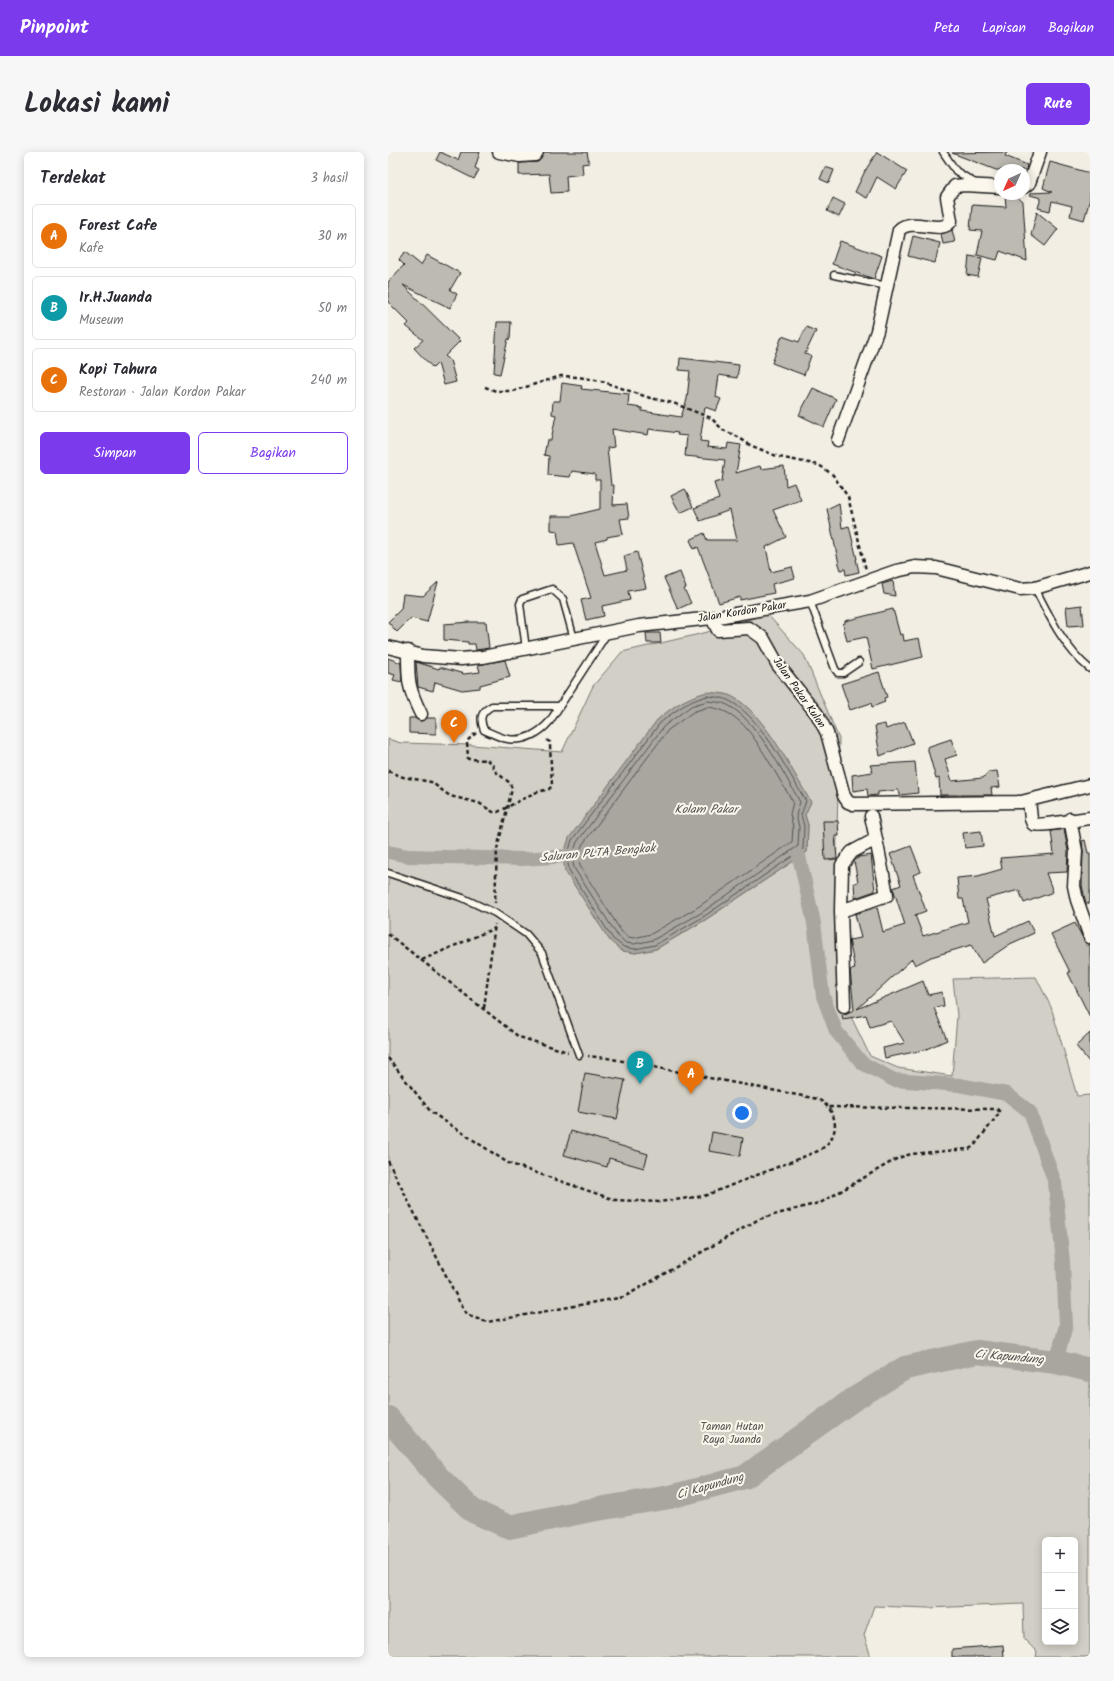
<!DOCTYPE html>
<html lang="id">
<head>
<meta charset="utf-8">
<style>
  :root { --surface:#fff; --page:#f7f7f7; --text:#2b2b33; --muted:#7c7c81; --line:#e1e1e2; --accent:#7c3aed }
  body { margin:0; font-family:Kalam,sans-serif; background:var(--page); color:var(--text) }
  .controls { position:absolute; right:12px; bottom:12px; display:grid; overflow:hidden; border-radius:6px; box-shadow:0 2px 10px #0003 }
  .controls button { width:36px; height:36px; display:grid; place-items:center; padding:0; border:0; border-bottom:1px solid var(--line); background:var(--surface); color:var(--text); font:20px sans-serif }
  .compass { position:absolute; left:606px; top:12px; width:36px; height:36px; border-radius:50%; background:var(--surface); box-shadow:0 2px 10px #0003; rotate:225deg }
  .you { position:absolute; left:354px; top:961px; width:14px; height:14px; margin:-10px; border:3px solid #fff; border-radius:50%; background:#1a73e8; box-shadow:0 0 0 6px #1a73e833 }
  .badge { display:grid; place-items:center; width:26px; height:26px; border-radius:50%; background:var(--accent); color:#fff; font-size:13px; font-weight:700 }
  .pin { position:absolute; translate:-50% -33px; filter:drop-shadow(0 1px 2px #0008) }
  .pin::after { content:''; position:absolute; top:21px; width:14px; height:12px; background:inherit; clip-path:polygon(0 0,100% 0,50% 100%) }
  .list { margin:0; padding:0; list-style:none }
  h2 { display:flex; justify-content:space-between; align-items:center; height:52px; margin:0; padding:0 16px; font-size:17px }
  h2 small { font-size:13px; font-weight:400; color:var(--muted) }
  .list li { display:grid; grid-template-columns:26px 1fr auto; gap:12px; align-items:center; box-sizing:border-box; height:64px; margin:0 8px 8px; padding:0 8px; border:1px solid var(--line); border-radius:6px }
  .list b { display:block; font-size:15px; white-space:nowrap }
  .list p { margin:0; font-size:13px; white-space:nowrap; color:var(--muted) }
  .list em { font-size:13px; font-style:normal; color:var(--muted) }
  .actions { display:flex; gap:8px; padding:12px 16px }
  .actions a { flex:1; padding:9px 0; border:1px solid var(--accent); border-radius:6px; text-align:center; font-size:14px; color:var(--accent) }
  .actions .main { background:var(--accent); color:#fff }
  .icon { flex:none; width:22px; height:22px; fill:none; stroke:currentColor; stroke-width:2; stroke-linecap:round; stroke-linejoin:round }
  .map { position:relative; flex:none; width:702px; height:1505px; overflow:hidden; border-radius:6px }
  header { display:flex; align-items:center; gap:24px; box-sizing:border-box; height:56px; padding:0 20px; background:var(--accent); color:#fff }
  header strong { font-size:19px }
  nav { display:flex; gap:22px; margin-inline-start:auto; font-size:14px }
  .intro { display:flex; align-items:center; justify-content:space-between; box-sizing:border-box; height:96px; padding:0 24px }
  h1 { margin:0; font-size:28px }
  .button { padding:10px 18px; border-radius:6px; background:var(--accent); color:#fff; font-size:14px; font-weight:700 }
  main { display:flex; gap:24px; padding:0 24px }
  aside { flex:1; background:var(--surface); border-radius:6px; box-shadow:0 2px 10px #0003 }
  .map>svg:first-child { display:block }
</style>
</head>
<body>
<header>
<strong>Pinpoint</strong>
<nav><a>Peta</a><a>Lapisan</a><a>Bagikan</a></nav>
</header>
<div class="intro"><h1>Lokasi kami</h1><a class="button">Rute</a></div>
<main>
<aside>
<h2>Terdekat<small>3 hasil</small></h2>
<ul class="list">
<li><span class="badge" style="background:#e8710a">A</span><div><b>Forest Cafe</b><p>Kafe</p></div><em>30 m</em></li>
<li><span class="badge" style="background:#0f9aa8">B</span><div><b>Ir.H.Juanda</b><p>Museum</p></div><em>50 m</em></li>
<li><span class="badge" style="background:#e8710a">C</span><div><b>Kopi Tahura</b><p>Restoran · Jalan Kordon Pakar</p></div><em>240 m</em></li>
</ul>
<div class="actions"><a class="main">Simpan</a><a>Bagikan</a></div>
</aside>
<div class="map">
<svg width="702" height="1505" viewBox="0 0 702 1505">
  <rect width="100%" height="100%" fill="#f2eee4"/>
  <filter id="ink" filterUnits="userSpaceOnUse"><feTurbulence type="fractalNoise" baseFrequency=".025" numOctaves="2"/><feDisplacementMap in="SourceGraphic" scale="8" xChannelSelector="R" yChannelSelector="G"/><feConvolveMatrix kernelMatrix="1 2 1 2 8 2 1 2 1" color-interpolation-filters="sRGB"/></filter>
  <g filter="url(#ink)">
    <!-- green -->
    <path fill="#d2cfc6" stroke="#777671" fill-rule="evenodd" d="M379,462L416,503L451,587L447,779L454,846L482,904L510,916L564,924L569,864L565,827L648,825L663,855L689,944L702,943V1505H648L649,1500L636,1487L635,1452L540,1456L486,1454L476,1483L483,1505H0V587L13,591L84,593L174,600L205,534L234,500L316,481ZM417,663L420,673L419,700L317,768L268,797L247,801ZM657,1388H687V1490H657Z"/>
    <!-- water -->
    <path fill="#a9a6a0" stroke="#716f6b" d="M319,540C325,541 332,541 338,542C373,553 404,619 423,650L417,663L420,673L419,700L317,768L268,797L247,801L234,799L222,789L177,719L175,705L181,686L269,568C287,553 297,546 319,540Z"/>
    <g fill="none" stroke-linecap="round" stroke-linejoin="round">
      <!-- shore -->
      <path stroke="#545351" stroke-width="1" d="M319,544C325,545 332,545 337,547C371,560 399,619 418,649L413,663L416,674L415,697L315,765L267,793L247,797L236,795L225,787L181,718L179,705L184,688L272,571C289,557 299,550 319,544Z
        M320,549C325,550 331,550 335,551C366,562 396,622 412,650L408,663L411,675L410,694L313,761L265,788L246,792L238,791L229,783L186,716L184,705L189,690L276,574L303,554Z
        M320,555C351,558 365,584 380,608C388,622 397,636 405,650L402,662L405,675L404,690L310,755L263,782L246,786L240,785L233,779L192,714L191,706L194,693L280,578L305,560Z"/>
      <!-- canal -->
      <path stroke="#a9a6a0" stroke-width="14" d="M0,700L20,704L135,707L193,703
        M411,704L426,771L435,844L448,879L474,911L506,928L571,933L619,942L642,960L667,1031L675,1110L678,1173L668,1210"/>
      <!-- river -->
      <path stroke="#a9a6a0" stroke-width="24" d="M0,1266L50,1325L85,1359L121,1375L198,1359L282,1345L357,1325L463,1249L517,1216L589,1200L668,1210L702,1218"/>
    </g>
    <!-- building -->
    <path fill="#bdbab1" stroke="#1c1c1c" d="M52,0L70,8L73,0H92L87,16L91,18L86,27L48,8Z
      M156,0H199L201,11L194,12L195,22L178,24L179,40L163,41L161,22L131,23V11L150,10Z
      M489,0L519,19L508,37L489,25L479,46L467,40L477,19Z
      M619,0L617,4L639,13L638,18H608L564,1Z
      M662,10L702,21V47L696,68L682,64L684,54L664,49L662,59L650,56L653,46L642,43V41L664,40L655,36Z
      M437,15L446,18L441,31L432,27Z
      M617,42H626L635,50L639,109L612,99L609,108L589,103L594,79L582,78L584,53L618,55Z
      M445,46L457,52L451,65L439,59Z
      M649,60L670,77L657,94L643,83Z
      M564,78L567,90L555,92L553,82Z
      M525,84L552,91L547,111L520,104Z
      M452,89L494,104L486,127L444,112Z
      M17,100L33,113L39,103L72,121L62,138L69,142L62,156L15,133L72,189L57,204L62,208L68,230L56,233L50,211L45,216L26,196L35,188L18,174L21,171L0,150V130L16,113L11,108Z
      M581,104L594,106L590,125L579,123Z
      M109,170H123L122,187H120L112,222L106,221Z
      M418,175L428,179L417,202L423,204L416,223L384,211L394,184L411,190Z
      M292,206L351,213L349,226L331,223L328,245L333,247L328,259L317,255L312,289L320,290L319,295L339,297L340,291L353,293L348,321L372,314L373,317L396,314L398,334L406,331L413,348L385,358L398,385L378,395L383,420L404,415L407,426L384,432L386,441L352,448V445L331,451L310,395L306,397L302,388L316,381L319,388H349L342,358L312,369L306,356L331,347L326,331L334,329L337,308L297,304L299,284L289,283L290,281L261,277L260,283L224,277L226,295L219,296L223,333H226L225,353L239,352L241,366L232,367L235,382L219,385V387L207,390L217,423L239,418L236,404L249,400L258,436L240,439L242,448L214,454L216,464L198,468L193,448L203,446L185,391L171,393L169,379L163,378V364H183L212,357V328H207V322L184,319L182,325L160,323L161,304L156,303L159,288H163L168,263L164,262L165,249H172L174,231L194,234L193,237L241,242L240,254L254,256V259L293,265L299,247L302,219L291,218Z
      M425,236L448,247L436,275L411,263Z
      M297,337L305,355L292,361L283,344Z
      M451,351L454,376L461,374L469,407H468L471,420L458,423L457,417L453,418L451,412L439,357Z
      M292,420L298,436L296,437L303,451L290,457L276,426Z
      M505,429L507,444L496,442L494,432Z
      M50,430L39,470L23,466L9,480L0,470L13,457L15,442L35,444Z
      M694,453L696,473L680,474L678,455Z
      M505,457L512,483L515,482L516,489L531,486L535,505L485,517L478,485L459,489L455,472L457,471V469Z
      M82,470H98L101,496L88,498L87,492H80V490L56,488V472Z
      M258,481H272L273,491H259Z
      M0,506L13,511L14,530L5,528L7,523L0,521Z
      M117,508L122,525L92,533V536L74,538L47,530L45,539L30,535L28,510L51,517L52,515L76,522L92,520L90,513Z
      M491,520L499,545L496,546L497,550L484,555L483,551L462,558L453,532Z
      M21,566H27L33,569L39,566H48V582L21,581Z
      M517,570L525,591L492,604L487,574L497,572L498,577Z
      M563,587L569,603L557,607L564,629L595,626L600,620L609,619L612,635L603,636L604,643H552L551,626L548,627L539,595Z
      M527,610L530,641L512,643L511,638L490,640V643L480,644L479,637L465,639L464,623L485,620L482,613Z
      M435,669H450L451,684H447L449,707L437,708Z
      M676,677L680,699L679,720L658,721L665,740L636,751L631,738L598,747L607,784L640,769L646,781L622,792L594,811L583,793L543,805L527,813L524,807L469,857L535,829L540,843L554,840L556,854L546,856L559,888L536,898L497,906L495,896L517,891L503,869L482,875L478,863L455,867L454,863L466,858L462,818L467,817L461,788L473,786L467,762L489,755L495,780L517,773L505,736L513,733L502,702L523,694L533,720L525,723L538,759L527,763L535,784L580,770L575,747H571L569,726L590,724L614,717L612,706L666,702L663,679Z
      M593,679L595,694L577,696L575,681Z
      M697,688L700,701H702V751L698,752L694,733L695,699L694,689Z
      M483,703L487,739L467,746L466,731L470,730L466,709L471,705Z
      M687,771L699,794L702,792V865L680,821L682,820L663,782Z
      M702,881V911L688,894Z
      M197,921L237,928L229,967L190,960Z
      M183,979L260,1002L256,1016L221,1006L219,1015L176,1003Z
      M324,980L355,986L352,1004L321,999Z
      M615,1493L616,1505H564V1497Z"/>
    <g fill="none" stroke-linecap="round" stroke-linejoin="round">
      <defs>
        <path id="lane" d="M555,0L568,19L587,31
          M446,123L499,134
          M647,436C661,464 677,497 702,517
          M422,449L447,517L450,521H455L471,510
          M138,497L132,452L134,447L164,437L175,447L186,487
          M171,554H104C93,560 91,566 96,578C103,581 112,586 120,587C136,590 152,581 162,569L220,480
          M0,721L75,746L107,761L138,782L154,801L191,903"/>
        <path id="street" d="M111,0L132,4L147,3L149,0
          M636,35L641,31L652,0
          M450,288L489,179L511,78C525,64 554,84 563,69L559,45L567,34L577,33L612,35
          M324,466L330,478L361,476L375,486L390,513L429,562L439,581L456,644L460,650L465,652L633,650L702,633
          M0,495L35,504L73,507L95,505L251,474L324,466L422,449L508,419L527,415L548,416L632,437L647,436L702,420
          M20,499C20,529 20,536 33,562
          M641,648L643,667L645,672C653,675 690,667 702,666
          M682,667L688,699L686,734L689,748L702,785
          M453,759L499,743L488,687
          M456,854L453,759L454,713L464,700L488,687L483,664"/>
      </defs>
      <!-- lane casing -->
      <use href="#lane" stroke="#1c1c1c" stroke-width="9"/>
      <!-- street casing -->
      <use href="#street" stroke="#1c1c1c" stroke-width="15"/>
      <!-- path -->
      <path stroke="#1c1c1c" stroke-width="2.5" stroke-dasharray="4 3" stroke-linecap="butt" d="M97,235L108,239H125L173,224L190,225L213,229L262,246L285,251L323,266L335,278L350,285L362,293L391,305L431,313L445,323L460,345L478,418
        M88,581L79,589L80,607L99,608L104,612L108,620L122,631L124,637L109,697L107,751
        M0,619L15,625L43,630L62,644L91,651L105,660H110L146,641L161,637L164,634L162,593V590L156,587
        M0,782L131,885L180,900
        M34,808L107,776
        M96,856L107,772
        M0,906L43,960L120,1011L227,1048L271,1050L316,1044L430,999C453,986 452,960 430,947L219,906L200,904
        M0,1009L76,1159L84,1165L99,1170L236,1145L371,1067L434,1050L510,1006L523,1002L581,997L586,994L612,960L609,957L441,955"/>
      <!-- lane -->
      <use href="#lane" stroke="#fbf7ec" stroke-width="6"/>
      <!-- street -->
      <use href="#street" stroke="#fbf7ec" stroke-width="12"/>
    </g>
  </g>
  <g text-anchor="middle" dominant-baseline="central" stroke-width="4" stroke-linejoin="round" paint-order="stroke">
    <!-- street labels -->
    <g font-size="11" fill="#1c1c1c" stroke="#fbf7ec">
      <text transform="translate(354 460) rotate(-9)">Jalan Kordon Pakar</text>
      <text transform="translate(411 541) rotate(55)">Jalan Pakar Kulon</text>
    </g>
    <!-- park labels -->
    <g font-size="11" fill="#53524f" stroke="#fbf7ec">
      <text x="344" y="1275">Taman Hutan<tspan x="344" dy="13">Raya Juanda</tspan></text>
    </g>
    <!-- water labels -->
    <g font-size="12" font-style="italic" fill="#545351" stroke="#fbf7ec">
      <text x="318" y="657">Kolam Pakar</text>
      <text transform="translate(210 701) rotate(-5)">Saluran PLTA Bengkok</text>
      <text transform="translate(621 1205) rotate(5)">Ci Kapundung</text>
      <text transform="translate(322 1334) rotate(-16)">Ci Kapundung</text>
    </g>
  </g>
</svg>
<div class="controls">
<button>+</button>
<button>−</button>
<button><svg class="icon" aria-label="layers" viewBox="0 0 24 24"><path d="M12 4l9 5-9 5-9-5zM3 14l9 5 9-5"/></svg></button>
</div>
<svg class="compass" viewBox="-18 -18 36 36"><path d="M0-13l5 13h-10z" fill="#e53935"/><path d="M0 13l5-13h-10z" fill="#7c7c81"/></svg>
<div class="you"></div>
<div class="pin badge" style="left:303px;top:942px;background:#e8710a">A</div>
<div class="pin badge" style="left:252px;top:932px;background:#0f9aa8">B</div>
<div class="pin badge" style="left:66px;top:591px;background:#e8710a">C</div>
</div>
</main>
</body>
</html>
